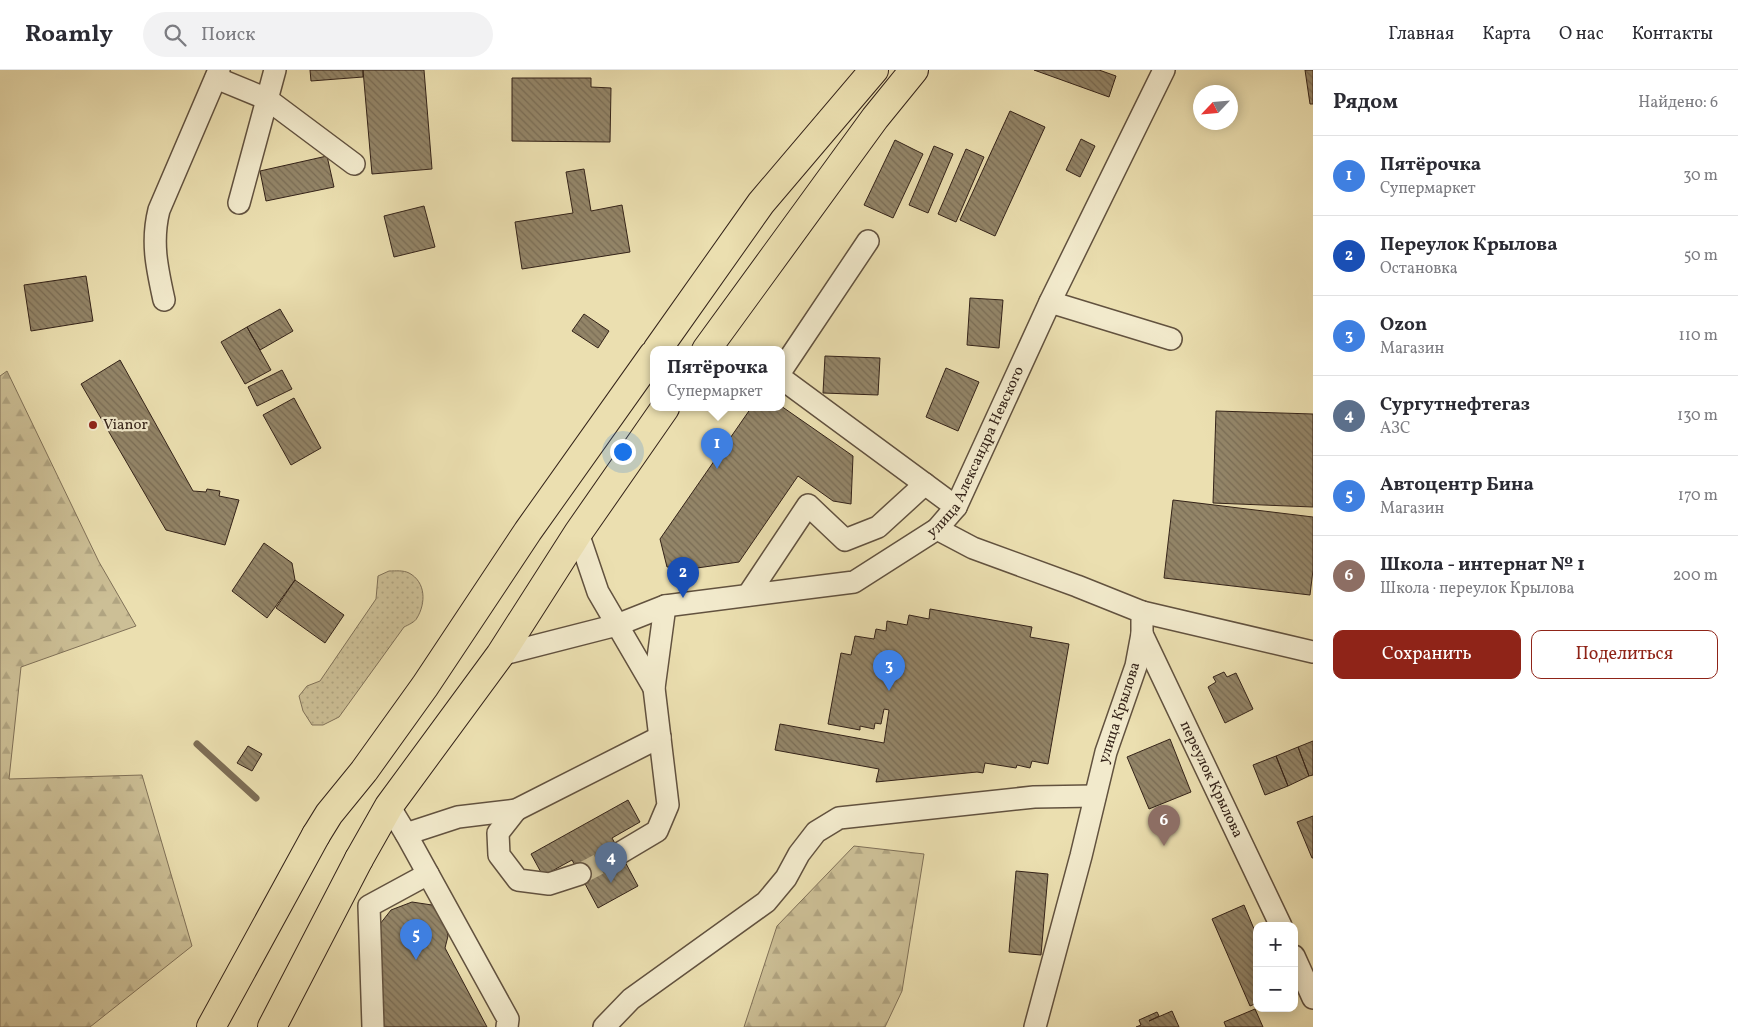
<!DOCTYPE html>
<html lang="ru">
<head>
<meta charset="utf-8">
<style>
  :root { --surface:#fff; --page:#f2f2f3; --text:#2b2b33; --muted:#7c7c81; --line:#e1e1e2; --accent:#8f2418 }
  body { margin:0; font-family:Vollkorn,serif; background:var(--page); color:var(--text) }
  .controls { position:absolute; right:15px; bottom:15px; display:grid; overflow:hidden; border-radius:10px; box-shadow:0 2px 12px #0003 }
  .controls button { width:45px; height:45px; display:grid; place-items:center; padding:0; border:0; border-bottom:1px solid var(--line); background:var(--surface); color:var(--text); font:25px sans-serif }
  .compass { position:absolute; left:1193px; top:15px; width:45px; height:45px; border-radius:50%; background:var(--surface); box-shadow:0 2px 12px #0003; rotate:244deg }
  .you { position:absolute; left:622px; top:381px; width:18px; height:18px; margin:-12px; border:4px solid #fff; border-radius:50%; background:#1a73e8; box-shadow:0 0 0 8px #1a73e833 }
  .badge { display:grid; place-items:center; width:32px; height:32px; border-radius:50%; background:var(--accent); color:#fff; font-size:16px; font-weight:700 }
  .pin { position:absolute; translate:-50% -41px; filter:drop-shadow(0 1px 2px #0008) }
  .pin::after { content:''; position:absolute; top:26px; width:18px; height:15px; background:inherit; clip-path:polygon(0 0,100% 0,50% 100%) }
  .popup { position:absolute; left:650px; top:276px; width:135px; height:65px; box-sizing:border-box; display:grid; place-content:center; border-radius:10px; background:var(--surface); filter:drop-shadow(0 1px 4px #0005); font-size:16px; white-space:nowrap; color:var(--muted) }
  .popup b { font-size:19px; color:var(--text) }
  .popup::after { content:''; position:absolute; left:50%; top:100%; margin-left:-10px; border:10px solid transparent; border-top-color:var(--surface) }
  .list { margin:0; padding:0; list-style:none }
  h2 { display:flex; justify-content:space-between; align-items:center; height:65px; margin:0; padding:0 20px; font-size:21px }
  h2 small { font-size:16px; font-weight:400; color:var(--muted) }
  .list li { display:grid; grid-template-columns:32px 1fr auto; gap:15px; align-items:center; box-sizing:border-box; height:80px; padding:0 20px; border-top:1px solid var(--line) }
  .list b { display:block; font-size:19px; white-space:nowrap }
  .list p { margin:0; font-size:16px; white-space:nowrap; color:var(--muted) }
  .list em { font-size:16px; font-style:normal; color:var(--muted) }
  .actions { display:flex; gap:10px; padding:15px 20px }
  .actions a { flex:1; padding:11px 0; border:1px solid var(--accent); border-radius:10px; text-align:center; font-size:18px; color:var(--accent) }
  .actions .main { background:var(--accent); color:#fff }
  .icon { flex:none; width:28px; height:28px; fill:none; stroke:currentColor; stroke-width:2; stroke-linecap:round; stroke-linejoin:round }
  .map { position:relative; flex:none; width:1313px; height:957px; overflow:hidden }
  header { display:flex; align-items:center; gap:30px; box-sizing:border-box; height:70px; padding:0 25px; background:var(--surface); border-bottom:1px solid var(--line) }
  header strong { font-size:24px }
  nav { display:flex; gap:28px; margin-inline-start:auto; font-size:18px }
  .search { width:350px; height:45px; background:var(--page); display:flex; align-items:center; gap:12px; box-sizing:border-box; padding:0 18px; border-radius:28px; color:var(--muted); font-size:19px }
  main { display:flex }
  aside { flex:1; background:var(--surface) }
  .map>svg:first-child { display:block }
</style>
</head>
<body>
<header>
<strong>Roamly</strong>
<div class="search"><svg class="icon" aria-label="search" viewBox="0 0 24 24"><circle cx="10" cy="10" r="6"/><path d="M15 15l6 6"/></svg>Поиск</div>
<nav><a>Главная</a><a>Карта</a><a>О нас</a><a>Контакты</a></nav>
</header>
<main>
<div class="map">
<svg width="1313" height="957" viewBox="0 0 1313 957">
  <defs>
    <pattern id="grass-dots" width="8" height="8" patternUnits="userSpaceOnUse" patternTransform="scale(1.25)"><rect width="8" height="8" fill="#ccbf96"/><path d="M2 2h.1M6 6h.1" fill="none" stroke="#b0a481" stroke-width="1.8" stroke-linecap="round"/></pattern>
    <pattern id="forest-firs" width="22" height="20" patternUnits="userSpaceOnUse" patternTransform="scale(1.25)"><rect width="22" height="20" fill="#ccbf96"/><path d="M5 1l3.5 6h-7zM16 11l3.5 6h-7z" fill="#b0a481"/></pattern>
    <pattern id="building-back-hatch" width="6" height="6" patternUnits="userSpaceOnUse" patternTransform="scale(1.25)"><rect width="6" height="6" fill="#938568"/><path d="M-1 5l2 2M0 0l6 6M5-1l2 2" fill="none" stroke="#796c55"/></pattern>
  </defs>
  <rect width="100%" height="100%" fill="#ebdfb0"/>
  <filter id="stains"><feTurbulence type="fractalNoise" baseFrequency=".004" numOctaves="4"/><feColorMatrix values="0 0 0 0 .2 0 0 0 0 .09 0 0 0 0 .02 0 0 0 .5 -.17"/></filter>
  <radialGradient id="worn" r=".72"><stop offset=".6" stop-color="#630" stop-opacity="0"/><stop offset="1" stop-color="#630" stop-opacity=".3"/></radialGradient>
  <!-- grass -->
  <path fill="url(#grass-dots)" stroke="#807158" d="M389,501C396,501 403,500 409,503C426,512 426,533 417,548C415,552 408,555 404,557L339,647L323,655H312L303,641L299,626L307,616L320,611L376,529L378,506Z"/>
  <!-- forest -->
  <path fill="url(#forest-firs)" stroke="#807158" d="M7,301L99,492L136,556L21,597L9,709L142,705L192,876L90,957H0V306Z
    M854,776L924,784L902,921L885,957H744L777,856Z"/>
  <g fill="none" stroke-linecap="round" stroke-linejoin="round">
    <!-- stream -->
    <path stroke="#7d6d55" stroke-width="7" d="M197,674L256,728"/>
  </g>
  <!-- building -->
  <path fill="url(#building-back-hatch)" stroke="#342319" d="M310,0H363V7L311,11Z
    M363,0H424L432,99L372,104Z
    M1034,0H1099L1116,6L1109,27Z
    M1305,0H1313V34H1310Z
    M512,8H591V17L611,18L610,72L512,71Z
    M1010,41L1045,57L995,166L960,150Z
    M1081,69L1095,76L1080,107L1066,100Z
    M895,70L923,84L893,148L864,135Z
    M934,76L953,84L928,143L909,135Z
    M966,79L984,87L956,152L938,144Z
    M327,86L334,117L266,131L260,101Z
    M584,99L591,141L622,135L630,182L522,199L515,152L573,143L566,102Z
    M424,136L435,177L394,187L384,146Z
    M86,206L93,251L31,261L24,215Z
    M970,228L1003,230L999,278L967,275Z
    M280,239L293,261L260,280L247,257Z
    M584,244L609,261L598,278L572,261Z
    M247,257L271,300L245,314L221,272Z
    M825,286L880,288L878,325L823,323Z
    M120,290L193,421L206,422L207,419L220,421L219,426L239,430L225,475L166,460L81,314Z
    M946,298L979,312L958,361L926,347Z
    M282,300L292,319L257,336L248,317Z
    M294,328L321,378L291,395L263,345Z
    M781,336L853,386L851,434L833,431L798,406L739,492L697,498L667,497L660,469L751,338H781Z
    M1216,341L1313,344V437L1213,433Z
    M1173,430L1313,447V500L1310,525L1164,508Z
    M264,473L292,493L295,510L267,548L232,521Z
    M295,510L344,545L325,573L276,538Z
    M930,539L1032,557L1030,567L1069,574L1048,694L1032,691L1030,698L1017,695L1016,698L985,693L983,703L977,702L876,712L879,699L775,680L780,654L884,673L889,640L884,639L881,654L875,653L874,659L860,656V660L828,654L841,583L851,585L855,566L874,569L876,559L886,561L887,551L907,555L909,545L929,549Z
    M1224,602L1227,607L1236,603L1253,639L1225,653L1208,617L1216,612L1213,607Z
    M1170,669L1191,722L1149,739L1127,687Z
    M1313,671V705L1309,706L1298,677Z
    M248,676L262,684L252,701L237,693Z
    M1298,677L1309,706L1288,716L1276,686Z
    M1276,686L1288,716L1265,725L1253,695Z
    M628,730L640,752L612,768L623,788L583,810L572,790L543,806L531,784Z
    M1313,746V788H1312L1297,752Z
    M623,788L638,816L598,838L583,810Z
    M1016,801L1048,804L1041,885L1009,882Z
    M412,832L432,835L444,848L448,866L445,878L487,957H383L380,854L391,840Z
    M1244,835L1257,866V933L1250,936L1212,849Z
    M1255,939L1263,957H1226L1224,952Z
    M1172,941L1179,957H1136L1141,955L1139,950L1157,942L1159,946L1149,951Z"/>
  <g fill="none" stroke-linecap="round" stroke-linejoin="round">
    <!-- minor-tunnel -->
    <path stroke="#c6b992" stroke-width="21" stroke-dasharray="21 11" stroke-linecap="butt" d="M580,804L620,783"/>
    <defs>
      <g id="minor">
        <path d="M216,8L267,29L354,94"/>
        <path d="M239,133L275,0"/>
        <path d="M164,230C157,198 151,172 159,140L219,0"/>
        <path d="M1050,232L1171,269"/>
        <path d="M781,301L868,171"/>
        <path d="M781,308L956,437"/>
        <path d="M937,459L973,478L1077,516L1142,542V564L1136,596L1106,682L1081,786L1035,957"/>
        <path d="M578,463L598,522L654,618"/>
        <path d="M748,525L808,435L845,470L878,457L925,414"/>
        <path d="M1142,542L1313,582"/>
        <path id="s1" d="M1142,564L1281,856"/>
        <path id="s2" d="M500,585L617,555L665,536L854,512L937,459L956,437L1050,232L1164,0"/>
        <path d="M389,736L406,764L508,949L507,957"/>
        <path d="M516,740L498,763L499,785L518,810L549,814L580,804"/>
        <path d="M406,764L458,747L516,740L660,667"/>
        <path d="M620,783L657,761L668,735L654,618L665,536"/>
        <path d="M1294,886L1313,928"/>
        <path d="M373,957L369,836L428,804"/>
        <path d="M604,957L631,929L766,832L786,808L799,784L816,762L839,748L1034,727L1095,726"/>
      </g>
      <path id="major" d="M657,280L761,133L874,0
        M706,280L875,48L914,0
        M316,765L329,744L364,701L425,616L528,461L653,285
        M359,789L389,736L500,585L578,463L665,338"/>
      <path id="highway" d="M211,957L316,765
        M272,957L359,789"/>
    </defs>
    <!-- minor casing -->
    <use href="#minor" stroke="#62523f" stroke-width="24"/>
    <!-- major casing -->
    <use href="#major" stroke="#342319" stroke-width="30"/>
    <!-- highway casing -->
    <use href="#highway" stroke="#342319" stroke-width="30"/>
    <!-- minor -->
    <use href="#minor" stroke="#f2eacc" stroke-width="21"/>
    <!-- major -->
    <use href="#major" stroke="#ebdfb0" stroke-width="28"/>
    <!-- highway -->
    <use href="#highway" stroke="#ebdfb0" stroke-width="28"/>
  </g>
  <!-- markers -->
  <circle fill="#8f2418" stroke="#f2eacc" stroke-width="2" cx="93" cy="355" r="5"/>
  <g text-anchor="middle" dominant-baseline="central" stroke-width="4.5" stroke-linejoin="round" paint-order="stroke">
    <!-- poi labels -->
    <g font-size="15" fill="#342319" stroke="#f2eacc" text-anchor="start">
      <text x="103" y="355">Vianor</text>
    </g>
    <!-- street labels -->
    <g font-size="15" fill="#342319" stroke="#f2eacc">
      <text stroke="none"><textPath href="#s2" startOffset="548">улица Александра Невского</textPath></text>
      <text transform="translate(1120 643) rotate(-72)">улица Крылова</text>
      <text stroke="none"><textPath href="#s1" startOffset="161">переулок Крылова</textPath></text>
    </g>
  </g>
  <rect width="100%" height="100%" filter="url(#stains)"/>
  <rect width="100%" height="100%" fill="url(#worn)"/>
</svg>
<div class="controls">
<button>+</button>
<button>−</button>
</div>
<svg class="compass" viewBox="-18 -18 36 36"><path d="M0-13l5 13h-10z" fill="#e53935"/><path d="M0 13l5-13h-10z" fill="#7c7c81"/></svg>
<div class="you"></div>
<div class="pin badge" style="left:717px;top:399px;background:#3f7fe0">1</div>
<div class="popup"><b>Пятёрочка</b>Супермаркет</div>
<div class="pin badge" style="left:683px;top:528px;background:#1a4fb4">2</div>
<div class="pin badge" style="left:889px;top:621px;background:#3f7fe0">3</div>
<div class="pin badge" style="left:611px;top:813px;background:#5c6f8a">4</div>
<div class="pin badge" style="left:416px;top:890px;background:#3f7fe0">5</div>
<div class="pin badge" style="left:1164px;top:776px;background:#8d6e63">6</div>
</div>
<aside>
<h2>Рядом<small>Найдено: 6</small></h2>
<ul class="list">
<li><span class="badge" style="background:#3f7fe0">1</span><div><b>Пятёрочка</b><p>Супермаркет</p></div><em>30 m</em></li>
<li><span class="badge" style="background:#1a4fb4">2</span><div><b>Переулок Крылова</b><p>Остановка</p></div><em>50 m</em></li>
<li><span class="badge" style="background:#3f7fe0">3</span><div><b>Ozon</b><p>Магазин</p></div><em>110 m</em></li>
<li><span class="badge" style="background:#5c6f8a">4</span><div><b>Сургутнефтегаз</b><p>АЗС</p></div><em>130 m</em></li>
<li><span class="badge" style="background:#3f7fe0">5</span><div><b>Автоцентр Бина</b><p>Магазин</p></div><em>170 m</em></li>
<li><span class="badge" style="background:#8d6e63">6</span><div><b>Школа - интернат № 1</b><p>Школа · переулок Крылова</p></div><em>200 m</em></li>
</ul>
<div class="actions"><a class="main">Сохранить</a><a>Поделиться</a></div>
</aside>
</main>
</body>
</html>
